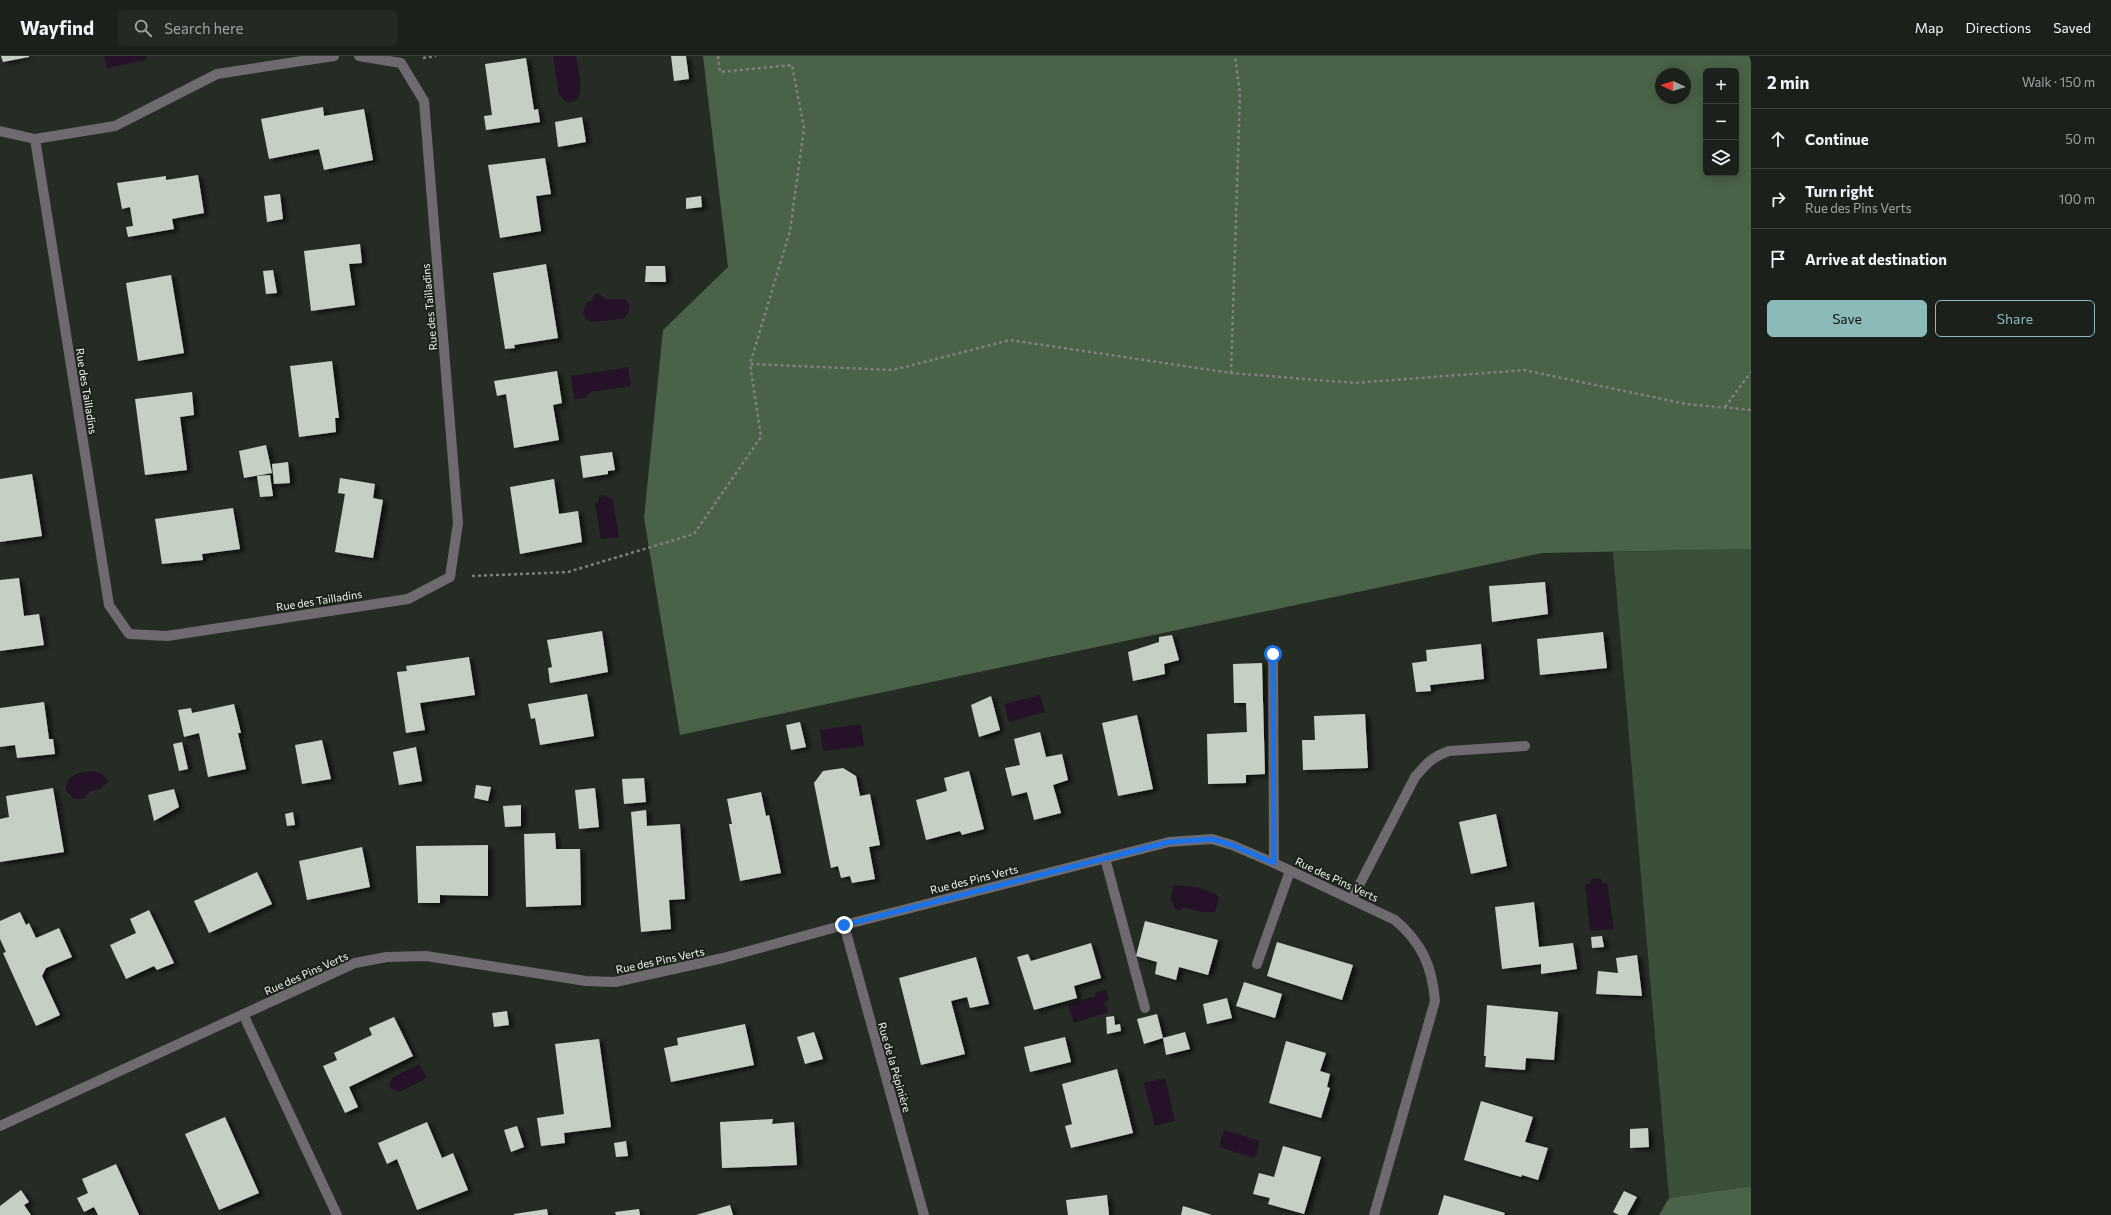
<!DOCTYPE html>
<html lang="en">
<head>
<meta charset="utf-8">
<style>
  :root { --surface:#1b211a; --page:#242923; --text:#f1f3f6; --muted:#a0a3a2; --line:#393e39; --accent:#8bbbb9 }
  body { margin:0; font-family:Commissioner,sans-serif; background:var(--page); color:var(--text) }
  .controls { position:absolute; right:12px; top:12px; display:grid; overflow:hidden; border-radius:6px; box-shadow:0 2px 10px #0003 }
  .controls button { width:36px; height:36px; display:grid; place-items:center; padding:0; border:0; border-bottom:1px solid var(--line); background:var(--surface); color:var(--text); font:20px sans-serif }
  .compass { position:absolute; left:1655px; top:12px; width:36px; height:36px; border-radius:50%; background:var(--surface); box-shadow:0 2px 10px #0003; rotate:274deg }
  .stop { position:absolute; width:12px; height:12px; margin:-9px; border:3px solid #1a73e8; border-radius:50%; background:#fff }
  .stop.end { background:#1a73e8; border-color:#fff; box-shadow:0 1px 4px #0008 }
  .list { margin:0; padding:0; list-style:none }
  h2 { display:flex; justify-content:space-between; align-items:center; height:52px; margin:0; padding:0 16px; font-size:17px }
  h2 small { font-size:13px; font-weight:400; color:var(--muted) }
  .list li { display:grid; grid-template-columns:26px 1fr auto; gap:12px; align-items:center; box-sizing:border-box; height:60px; padding:0 16px; border-top:1px solid var(--line) }
  .list b { display:block; font-size:15px; white-space:nowrap }
  .list p { margin:0; font-size:13px; white-space:nowrap; color:var(--muted) }
  .list em { font-size:13px; font-style:normal; color:var(--muted) }
  .actions { display:flex; gap:8px; padding:12px 16px }
  .actions a { flex:1; padding:9px 0; border:1px solid var(--accent); border-radius:6px; text-align:center; font-size:14px; color:var(--accent) }
  .actions .main { background:var(--accent); color:#111 }
  .icon { flex:none; width:22px; height:22px; fill:none; stroke:currentColor; stroke-width:2; stroke-linecap:round; stroke-linejoin:round }
  .map { position:relative; flex:none; width:1751px; height:1159px; overflow:hidden }
  header { display:flex; align-items:center; gap:24px; box-sizing:border-box; height:56px; padding:0 20px; background:var(--surface); border-bottom:1px solid var(--line) }
  header strong { font-size:19px }
  nav { display:flex; gap:22px; margin-inline-start:auto; font-size:14px }
  .search { width:280px; height:36px; background:var(--page); display:flex; align-items:center; gap:10px; box-sizing:border-box; padding:0 14px; border-radius:6px; color:var(--muted); font-size:15px }
  main { display:flex }
  aside { flex:1; background:var(--surface) }
  .map>svg:first-child { display:block }
</style>
</head>
<body>
<header>
<strong>Wayfind</strong>
<div class="search"><svg class="icon" aria-label="search" viewBox="0 0 24 24"><circle cx="10" cy="10" r="6"/><path d="M15 15l6 6"/></svg>Search here</div>
<nav><a>Map</a><a>Directions</a><a>Saved</a></nav>
</header>
<main>
<div class="map">
<svg width="1751" height="1159" viewBox="0 0 1751 1159">
  <defs>
    <filter id="shadow"><feDropShadow dx="4.5" dy="2.5" stdDeviation="2" flood-color="#0009"/></filter>
  </defs>
  <rect width="100%" height="100%" fill="#242c23"/>
  <!-- green -->
  <path fill="#3a5038" d="M1751,493V1130L1669,1142L1613,496Z"/>
  <!-- forest -->
  <path fill="#4a6248" fill-rule="evenodd" d="M703,0H1749L1751,6V493L1542,497L680,679L644,462L663,274L728,211ZM1706,15H1736V117H1706ZM1661,18H1685V42H1661Z
    M1751,1130V1159H1659L1669,1142Z"/>
  <!-- water -->
  <path fill="#251228" d="M104,0H146L147,4L107,12Z
    M553,0H576C578,13 589,50 566,46L559,39Z
    M599,237L605,243H625L630,249L628,258L622,263L592,266L586,263L583,257L586,247L593,244L594,239Z
    M628,311L631,330L590,336L586,342L574,343L571,320Z
    M603,439L613,444L619,481L601,483L595,447H598L599,440Z
    M1040,639L1045,656L1009,666L1004,648Z
    M861,668L864,690L823,695L820,674Z
    M89,715C97,715 106,718 108,726L100,733L91,735L83,743H74L66,734C67,719 76,717 89,715Z
    M1595,822L1601,823L1602,827H1607L1614,873L1590,875L1585,829L1589,828L1592,823Z
    M1174,829L1197,831L1217,839L1219,841L1215,856H1201L1184,851L1180,854L1175,853L1172,845L1170,844Z
    M1106,933L1109,944L1104,946L1108,956L1074,967L1068,949L1096,940L1095,937Z
    M419,1008L427,1022L399,1036L390,1032L389,1027L392,1024V1022Z
    M1165,1022L1175,1065L1155,1070L1144,1027Z
    M1224,1074L1260,1085L1255,1102L1219,1091Z"/>
  <!-- building -->
  <path fill="#c5cfc4" filter="url(#shadow)" d="M1,0H29V1L3,6Z
    M671,0H686L689,23L674,25Z
    M526,2L534,54L538,53L540,66L486,74L484,60L492,59L485,8Z
    M323,51L324,60L364,53L373,104L324,114L319,93L269,103L261,63Z
    M582,61L586,86L558,91L555,66Z
    M545,102L551,138L536,140L541,175L500,182L488,109Z
    M198,119L204,157L172,163L174,173L128,181L126,171L133,170L130,151L122,153L117,127L166,120V124Z
    M280,138L283,163L267,166L264,140Z
    M701,140L702,151L686,153V142Z
    M360,188L362,207L349,208L355,249L311,255L304,195Z
    M546,208L558,282L514,289L515,292L505,293L493,217Z
    M646,210H665L666,226H645Z
    M273,214L277,237L266,238L263,215Z
    M171,219L184,297L138,305L126,227Z
    M332,305L339,362H335L336,376L299,381L290,310Z
    M557,315L562,347L553,349L559,384L514,392L506,338L497,340L494,325Z
    M192,336L194,359L180,361L187,414L145,419L135,343Z
    M266,389L272,417L244,422L239,395Z
    M612,396L615,414L608,415V418L583,422L580,400Z
    M288,406L290,427L274,428L272,408Z
    M32,418L42,480L0,486V423Z
    M270,419L273,440L260,441L257,420Z
    M340,422L375,428L373,442L383,444L373,502L335,496L345,438L338,437Z
    M554,423L559,458L578,455L582,486L520,498L510,431Z
    M233,452L240,493L202,498L203,504L162,508L155,463Z
    M19,522L24,560L39,558L44,589L0,595V524Z
    M1545,526L1548,558L1492,566L1489,530Z
    M602,575L608,616L550,627L548,612L552,611L547,584Z
    M1603,576L1607,612L1540,619L1537,583Z
    M1172,579L1179,604L1164,608L1165,618L1133,625L1128,596L1159,586V581Z
    M1481,588L1484,623L1430,629L1431,635L1416,636L1412,607L1427,605L1426,594Z
    M469,601L475,639L420,647L425,674L406,677L397,616L407,615L406,610Z
    M1262,607L1265,718L1246,719V727L1208,728L1207,678L1247,676L1246,647H1234L1233,608Z
    M587,638L594,680L540,689L535,662L531,663L528,648Z
    M991,640L1000,674L979,681L971,649Z
    M44,646L49,683H53L55,698L17,702L15,689L0,691V652Z
    M234,648L241,677H238L246,713L208,721L199,677L184,681L178,654L191,652L192,657Z
    M1365,658L1368,712L1303,714L1302,684H1315L1314,660Z
    M1137,659L1153,733L1118,740L1102,667Z
    M800,666L806,691L791,694L786,669Z
    M1040,676L1046,701L1062,698L1068,724L1053,729L1061,757L1034,764L1027,736L1012,740L1005,712L1020,709L1014,683Z
    M322,684L331,723L302,728L295,689Z
    M182,686L188,713L179,715L173,688Z
    M416,691L422,725L399,729L393,696Z
    M843,712L856,720L860,740L870,738L880,789L869,791L875,823L852,827L850,820L841,822L838,810L831,812L814,727L823,715Z
    M969,715L984,773L962,779L960,775L926,784L916,744L947,735L944,722Z
    M644,722L646,746L624,748L622,723Z
    M476,729L491,731L488,745L474,742Z
    M53,732L64,796L0,806V763L9,761L6,740Z
    M595,732L599,771L579,773L575,734Z
    M174,733L179,751L154,765L148,739Z
    M761,736L766,760L769,759L781,817L740,825L729,768H732L727,743Z
    M521,749V770L505,771L503,750Z
    M646,754L647,770L680,768L685,843L669,844L671,873L641,876L631,756Z
    M293,756L295,769L287,770L285,758Z
    M1496,758L1507,810L1471,818L1459,766Z
    M555,777L556,793H580L581,849L526,851L524,778Z
    M488,789V840L440,839V847H418L416,790Z
    M362,791L370,831L307,844L299,805Z
    M257,816L272,848L209,877L194,845Z
    M1534,846L1539,891L1573,887L1577,913L1541,918V908L1502,913L1495,851Z
    M149,854L174,907L157,914L154,910L126,923L110,889L136,877L130,863Z
    M20,856L26,869L29,867L36,882L59,872L72,901L46,912L42,920L60,959L36,970L3,897L6,896L0,883V865Z
    M1145,865L1218,884L1208,919L1179,911L1176,924L1155,918L1157,906L1136,900Z
    M1602,880L1604,891L1592,892L1591,881Z
    M1277,886L1353,909L1342,944L1267,920Z
    M1091,887L1101,922L1074,930L1077,942L1034,954L1017,901L1028,898L1031,905Z
    M1637,899L1642,940L1596,938L1598,915L1618,917L1616,902Z
    M976,901L989,948L970,952L967,941L951,945L965,998L921,1009L899,922Z
    M1244,926L1282,938L1275,962L1236,950Z
    M1227,942L1232,962L1207,968L1203,948Z
    M1487,949L1558,956L1554,1004L1526,1002L1525,1014L1485,1011L1486,1000H1484Z
    M507,955L509,969L494,971L492,957Z
    M1157,958L1163,982L1185,976L1190,993L1166,999L1163,982L1144,988L1137,963Z
    M1114,960L1115,969L1120,968L1121,975L1107,978L1106,961Z
    M394,961L413,1000L349,1031L358,1051L345,1057L323,1010L337,1004L334,997L372,979L369,972Z
    M745,968L754,1009L671,1026L664,992L678,989L677,982Z
    M814,976L823,1003L805,1008L797,981Z
    M1065,981L1071,1006L1030,1016L1024,991Z
    M599,983L611,1071L564,1077L565,1087L541,1090L537,1062L564,1058L555,988Z
    M1286,985L1326,997L1320,1015L1330,1018L1327,1031L1330,1032L1321,1062L1269,1047Z
    M1117,1013L1133,1077L1071,1092L1065,1070L1072,1068L1062,1028Z
    M1481,1045L1533,1061L1525,1086L1548,1092L1538,1124L1522,1119L1521,1121L1464,1104Z
    M225,1061L259,1137L219,1154L185,1078Z
    M773,1063L772,1068L794,1066L797,1109L722,1112L720,1066Z
    M427,1066L442,1102L453,1097L468,1134L417,1154L397,1103L387,1108L378,1087Z
    M517,1070L524,1091L511,1096L504,1074Z
    M1648,1072L1649,1091L1630,1092V1073Z
    M626,1085L628,1100L616,1101L614,1087Z
    M1283,1090L1321,1101L1304,1158L1268,1148L1270,1142L1253,1138L1259,1117L1274,1121Z
    M116,1108L139,1159H98L94,1151L84,1156L77,1142L88,1137L82,1123Z
    M21,1134L29,1146L24,1149L31,1159H0V1150Z
    M1624,1135L1637,1141L1627,1159H1619L1613,1156Z
    M1107,1139L1109,1159H1068L1066,1144Z
    M1444,1139L1505,1157L1504,1159H1438Z
    M730,1149L733,1159H696Z
    M1183,1150L1212,1159H1181Z
    M547,1153L548,1159H514V1158Z
    M639,1153L640,1159H616L615,1156Z"/>
  <g fill="none" stroke-linecap="round" stroke-linejoin="round">
    <!-- path -->
    <path stroke="#7d847c" stroke-width="2.5" stroke-dasharray="3 3" stroke-linecap="butt" d="M718,0L720,16L792,9L804,72L790,175L750,308
      M423,2L436,0
      M1231,317L1240,37L1235,0
      M1725,351L1751,316
      M472,520L568,516L694,478L761,381L750,308L893,314L1010,284L1231,317L1355,327L1524,314L1686,348L1751,354"/>
    <!-- service -->
    <path stroke="#6e6a6f" stroke-width="10" d="M1273,598L1274,807
      M1105,802L1145,952
      M1352,843L1415,721C1425,709 1433,700 1449,695L1525,690
      M1257,908L1290,815"/>
    <!-- minor -->
    <path stroke="#6e6a6f" stroke-width="10" d="M0,75L35,83L115,70L217,18L334,0
      M35,83L109,549L129,578L167,580L408,543L450,521L458,467L424,45L401,7L359,0
      M844,869L924,1159
      M243,958L337,1159
      M0,1070L355,907L387,901L426,900L586,925L615,926L723,902L844,869L1169,786L1212,783L1232,789L1274,807L1395,864C1422,887 1432,910 1435,945L1374,1159"/>
  </g>
  <g fill="none" stroke-linecap="round" stroke-linejoin="round">
    <!-- route -->
    <path stroke="#1a73e8" stroke-width="5" d="M844,869L1169,786L1212,783L1232,789L1274,807L1273,598"/>
  </g>
  <g text-anchor="middle" dominant-baseline="central" stroke-width="4" stroke-linejoin="round" paint-order="stroke">
    <!-- street labels -->
    <g font-size="11" fill="#f2f7f1" stroke="#1b221a">
      <text transform="translate(429 251) rotate(-95)">Rue des Tailladins</text>
      <text transform="translate(87 335) rotate(81)">Rue des Tailladins</text>
      <text transform="translate(319 544) rotate(-9)">Rue des Tailladins</text>
      <text transform="translate(974 823) rotate(-14)">Rue des Pins Verts</text>
      <text transform="translate(1337 823) rotate(25)">Rue des Pins Verts</text>
      <text transform="translate(660 904) rotate(-12)">Rue des Pins Verts</text>
      <text transform="translate(306 917) rotate(-24)">Rue des Pins Verts</text>
      <text transform="translate(895 1011) rotate(74)">Rue de la Pépinière</text>
    </g>
  </g>
</svg>
<div class="controls">
<button>+</button>
<button>−</button>
<button><svg class="icon" aria-label="layers" viewBox="0 0 24 24"><path d="M12 4l9 5-9 5-9-5zM3 14l9 5 9-5"/></svg></button>
</div>
<svg class="compass" viewBox="-18 -18 36 36"><path d="M0-13l5 13h-10z" fill="#e53935"/><path d="M0 13l5-13h-10z" fill="#a0a3a2"/></svg>
<div class="stop" style="left:1273px;top:598px"></div>
<div class="stop end" style="left:844px;top:869px"></div>
</div>
<aside>
<h2>2 min<small>Walk · 150 m</small></h2>
<ul class="list">
<li><svg class="icon" aria-label="ahead" viewBox="0 0 24 24"><path d="M12 20V5M6 11l6-6 6 6"/></svg><div><b>Continue</b></div><em>50 m</em></li>
<li><svg class="icon" aria-label="right" viewBox="0 0 24 24"><path d="M7 20v-9h11M14 6l5 5-5 5"/></svg><div><b>Turn right</b><p>Rue des Pins Verts</p></div><em>100 m</em></li>
<li><svg class="icon" aria-label="arrive" viewBox="0 0 24 24"><path d="M6 21V4h12l-3 4 3 4H6"/></svg><div><b>Arrive at destination</b></div></li>
</ul>
<div class="actions"><a class="main">Save</a><a>Share</a></div>
</aside>
</main>
</body>
</html>
